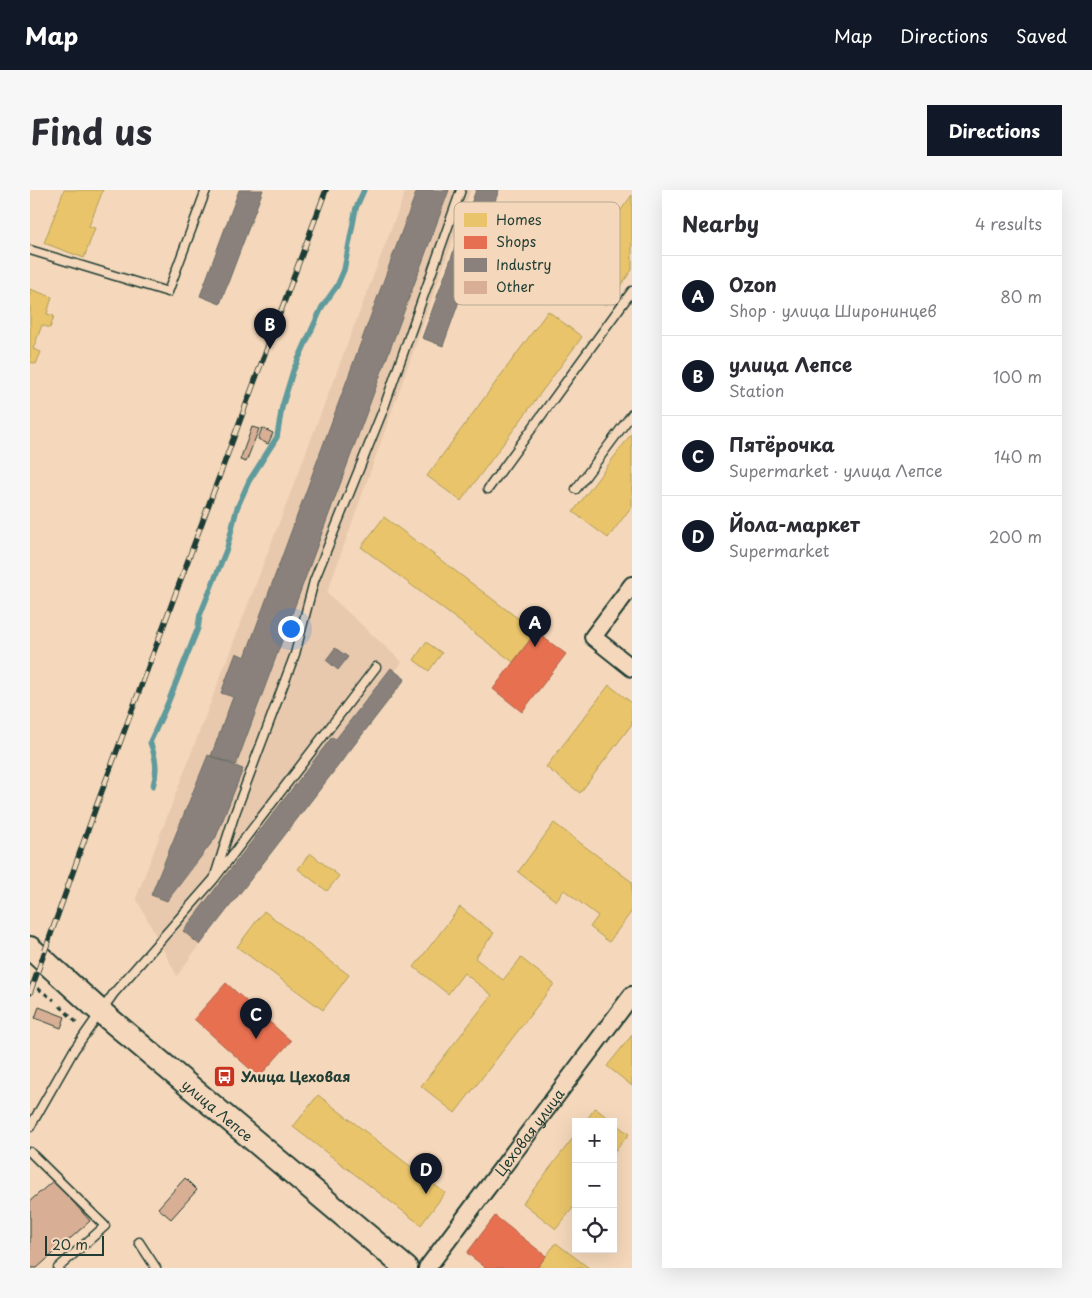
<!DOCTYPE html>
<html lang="en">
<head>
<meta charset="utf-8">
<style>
  :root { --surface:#fff; --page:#f7f7f7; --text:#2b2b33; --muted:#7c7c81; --line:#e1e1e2; --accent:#111827 }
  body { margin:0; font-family:"Playpen Sans",sans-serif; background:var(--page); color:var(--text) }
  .controls { position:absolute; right:15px; bottom:15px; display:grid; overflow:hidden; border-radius:0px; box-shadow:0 5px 20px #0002 }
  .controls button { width:45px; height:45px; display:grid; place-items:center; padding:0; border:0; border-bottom:1px solid var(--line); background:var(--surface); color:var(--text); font:25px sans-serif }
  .scale { position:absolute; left:15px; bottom:12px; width:59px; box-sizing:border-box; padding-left:5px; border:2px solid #1f3d34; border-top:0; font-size:14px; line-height:18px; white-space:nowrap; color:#1f3d34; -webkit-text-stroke:4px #f5d8bb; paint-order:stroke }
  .you { position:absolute; left:260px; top:438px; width:18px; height:18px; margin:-12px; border:4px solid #fff; border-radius:50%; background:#1a73e8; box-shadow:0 0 0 8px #1a73e833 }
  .badge { display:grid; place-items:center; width:32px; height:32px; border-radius:50%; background:var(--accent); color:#fff; font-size:16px; font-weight:700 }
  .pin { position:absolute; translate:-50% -41px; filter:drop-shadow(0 1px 2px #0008) }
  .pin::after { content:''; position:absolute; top:26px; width:18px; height:15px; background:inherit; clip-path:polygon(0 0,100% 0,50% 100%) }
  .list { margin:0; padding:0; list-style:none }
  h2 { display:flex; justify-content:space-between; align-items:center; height:65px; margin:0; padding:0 20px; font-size:21px }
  h2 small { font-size:16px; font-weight:400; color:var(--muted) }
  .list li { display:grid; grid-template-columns:32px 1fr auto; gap:15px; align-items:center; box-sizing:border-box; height:80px; padding:0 20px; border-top:1px solid var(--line) }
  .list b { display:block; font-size:19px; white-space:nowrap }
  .list p { margin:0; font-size:16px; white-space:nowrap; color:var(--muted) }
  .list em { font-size:16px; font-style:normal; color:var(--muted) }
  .icon { flex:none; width:28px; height:28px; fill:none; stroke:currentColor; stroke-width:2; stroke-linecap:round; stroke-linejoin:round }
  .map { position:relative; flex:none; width:602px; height:1078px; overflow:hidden; border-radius:0px }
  header { display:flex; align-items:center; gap:30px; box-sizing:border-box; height:70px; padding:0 25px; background:var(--accent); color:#fff }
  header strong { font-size:24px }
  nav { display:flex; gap:28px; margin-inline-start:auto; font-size:18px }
  .intro { display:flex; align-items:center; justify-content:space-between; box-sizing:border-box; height:120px; padding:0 30px }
  h1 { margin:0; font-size:35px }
  .button { padding:12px 22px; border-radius:0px; background:var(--accent); color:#fff; font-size:18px; font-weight:700 }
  main { display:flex; gap:30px; padding:0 30px }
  aside { flex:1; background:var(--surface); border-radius:0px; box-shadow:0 5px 20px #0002 }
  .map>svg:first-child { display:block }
</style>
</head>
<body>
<header>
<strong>Map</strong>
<nav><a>Map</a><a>Directions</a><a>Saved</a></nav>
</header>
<div class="intro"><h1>Find us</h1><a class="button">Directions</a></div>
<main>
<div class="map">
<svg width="602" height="1078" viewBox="0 0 602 1078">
  <rect width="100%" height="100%" fill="#f5d8bb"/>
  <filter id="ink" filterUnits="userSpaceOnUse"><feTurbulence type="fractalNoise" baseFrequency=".02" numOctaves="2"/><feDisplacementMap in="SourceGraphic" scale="10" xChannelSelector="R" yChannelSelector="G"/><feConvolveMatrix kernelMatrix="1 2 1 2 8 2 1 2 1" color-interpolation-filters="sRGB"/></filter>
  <g filter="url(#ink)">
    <!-- built -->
    <path fill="#e8c9ae" d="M376,0H441L297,403L372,472L147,786L106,708Z"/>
    <!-- homes -->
    <path fill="#e9c46a" stroke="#ac9c5a" d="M34,0H73L59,36L65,38L54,68L14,53Z
      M602,5V80L576,115L540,89Z
      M0,99L22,107L17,124L24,126L20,138L12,135L3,159L11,162L6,174L0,172Z
      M518,121L552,147L431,311L397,286Z
      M602,243V316L578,348L543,322Z
      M354,327L506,442L483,472L331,357Z
      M396,452L412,463L399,481L384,470Z
      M579,495L602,513V534L550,603L516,577Z
      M524,633L602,692V721L579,752L560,737L568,726L534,700L526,711L488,682Z
      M280,663L309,686L297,701L268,679Z
      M430,717L464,743L445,768L473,790L491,768L524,794L425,923L391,896L462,805L434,783L418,804L384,777Z
      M234,721L319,785L293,820L207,757Z
      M602,845V896L577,876Z
      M288,905L415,1003L391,1035L263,937Z
      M565,918L583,932H555Z
      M583,932L599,944L583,964Z
      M546,944V1014L526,1039L493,1013Z
      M526,1053L559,1078H507Z"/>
    <!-- shops -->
    <path fill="#e76f51" stroke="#ab6048" d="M506,442L536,464L492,522L463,499Z
      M196,793L261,851L229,887L164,829Z
      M465,1026L516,1066L507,1078H456L437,1063Z"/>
    <!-- industry -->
    <path fill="#8a817c" stroke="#6a6d66" d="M209,0H233L190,114L170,106Z
      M387,0H419L206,575L181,566L203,507L191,503L206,463L215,467Z
      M446,0H469L413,156L392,148Z
      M305,458L318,467L308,480L296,470Z
      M361,478L375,489L170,755L153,741L302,547L306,549Z
      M178,565L213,579L186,647L137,711L121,705Z"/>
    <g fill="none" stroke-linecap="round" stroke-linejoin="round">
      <!-- stream -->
      <path stroke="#5e9a9c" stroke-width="5.5" d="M123,596C128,580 126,568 120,552L137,515L168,438L170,425L197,358L207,318L219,291L247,247L252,217L263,181L292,117L307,96L314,80L326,18L334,0"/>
    </g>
    <!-- building -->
    <path fill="#d8af95" stroke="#1f3d34" d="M222,237L229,239L216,272L210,270Z
      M232,238L243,243L238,254L228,249Z
      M9,817L35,827L31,838L5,828Z
      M155,988L167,1000L141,1029L128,1018Z
      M24,990L60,1031L7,1078H0V1011Z"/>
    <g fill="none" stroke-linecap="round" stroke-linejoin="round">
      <defs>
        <path id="lane" d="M0,60L138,102L176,0
          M458,299L602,101
          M546,299L602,224
          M184,689L204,626L265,464L284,391L353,220L431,0
          M0,937L44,860L84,803L184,689L346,477
          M0,962L75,1036L28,1078
          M109,1052L126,1078"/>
        <g id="street">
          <path d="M602,395L563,447L602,478"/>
          <path id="s1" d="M397,1078L602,805"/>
        </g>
        <g id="secondary">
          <path id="s2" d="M0,758L71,822L376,1078"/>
        </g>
      </defs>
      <!-- lane casing -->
      <use href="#lane" stroke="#1f3d34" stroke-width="11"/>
      <!-- street casing -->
      <use href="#street" stroke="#1f3d34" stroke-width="20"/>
      <!-- secondary casing -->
      <use href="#secondary" stroke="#1f3d34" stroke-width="26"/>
      <!-- path -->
      <path stroke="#1f3d34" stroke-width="3" stroke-dasharray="5 4" stroke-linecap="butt" d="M0,793L24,810
        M30,816L47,833"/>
      <!-- lane -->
      <use href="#lane" stroke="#f5d8bb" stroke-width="8"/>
      <!-- street -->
      <use href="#street" stroke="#f5d8bb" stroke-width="16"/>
      <!-- secondary -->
      <use href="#secondary" stroke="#f5d8bb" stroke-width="22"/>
      <defs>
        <path id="rail" d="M0,803L66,617L296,0"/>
      </defs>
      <!-- rail casing -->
      <use href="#rail" stroke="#1f3d34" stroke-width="5.5"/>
      <!-- rail -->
      <use href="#rail" stroke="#f5d8bb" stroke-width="4" stroke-dasharray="11" stroke-linecap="butt"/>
    </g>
  </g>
  <!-- icons -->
  <defs>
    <symbol id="bus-square" viewBox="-11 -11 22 22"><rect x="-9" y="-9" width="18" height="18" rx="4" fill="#c8321e" stroke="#f5d8bb"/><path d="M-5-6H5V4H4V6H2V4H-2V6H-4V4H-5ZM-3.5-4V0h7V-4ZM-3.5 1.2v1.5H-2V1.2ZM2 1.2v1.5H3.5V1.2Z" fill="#fff"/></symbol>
  </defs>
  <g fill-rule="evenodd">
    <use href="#bus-square" x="182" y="874" width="25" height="25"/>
  </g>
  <g text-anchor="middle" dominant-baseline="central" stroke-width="5" stroke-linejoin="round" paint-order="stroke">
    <!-- poi labels -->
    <g font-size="14" font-weight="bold" fill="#1f3d34" stroke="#f5d8bb" text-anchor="start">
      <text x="211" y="886">Улица Цеховая</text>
    </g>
    <!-- street labels -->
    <g font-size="14" fill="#1f3d34" stroke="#f5d8bb">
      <text stroke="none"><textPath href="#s2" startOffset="248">улица Лепсе</textPath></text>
      <text stroke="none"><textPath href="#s1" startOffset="170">Цеховая улица</textPath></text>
    </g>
  </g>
  <!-- legend -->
  <rect x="424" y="12" width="166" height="103" rx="8" fill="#f5d8bb" stroke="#b5aa92" stroke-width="1"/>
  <rect x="434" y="23" width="23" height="14" fill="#e9c46a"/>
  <rect x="434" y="46" width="23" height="13" fill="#e76f51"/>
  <rect x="434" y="68" width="23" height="14" fill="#8a817c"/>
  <rect x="434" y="91" width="23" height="13" fill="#d8af95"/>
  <g font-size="14" fill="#1f3d34">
    <text x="466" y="35">Homes</text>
    <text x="466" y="57">Shops</text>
    <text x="466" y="80">Industry</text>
    <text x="466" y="102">Other</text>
  </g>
</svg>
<div class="controls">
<button>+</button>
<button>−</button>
<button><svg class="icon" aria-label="locate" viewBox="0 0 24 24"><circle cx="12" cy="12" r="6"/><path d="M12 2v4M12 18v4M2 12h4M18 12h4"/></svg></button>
</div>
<div class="scale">20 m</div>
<div class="you"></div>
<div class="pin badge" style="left:505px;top:457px">A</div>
<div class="pin badge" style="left:240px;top:159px">B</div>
<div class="pin badge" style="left:226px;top:849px">C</div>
<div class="pin badge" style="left:396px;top:1004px">D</div>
</div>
<aside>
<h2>Nearby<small>4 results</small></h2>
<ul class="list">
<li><span class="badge">A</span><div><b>Ozon</b><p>Shop · улица Широнинцев</p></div><em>80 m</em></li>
<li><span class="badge">B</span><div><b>улица Лепсе</b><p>Station</p></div><em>100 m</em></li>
<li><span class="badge">C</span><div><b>Пятёрочка</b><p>Supermarket · улица Лепсе</p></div><em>140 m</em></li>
<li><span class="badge">D</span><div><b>Йола-маркет</b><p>Supermarket</p></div><em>200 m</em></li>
</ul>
</aside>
</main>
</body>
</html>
